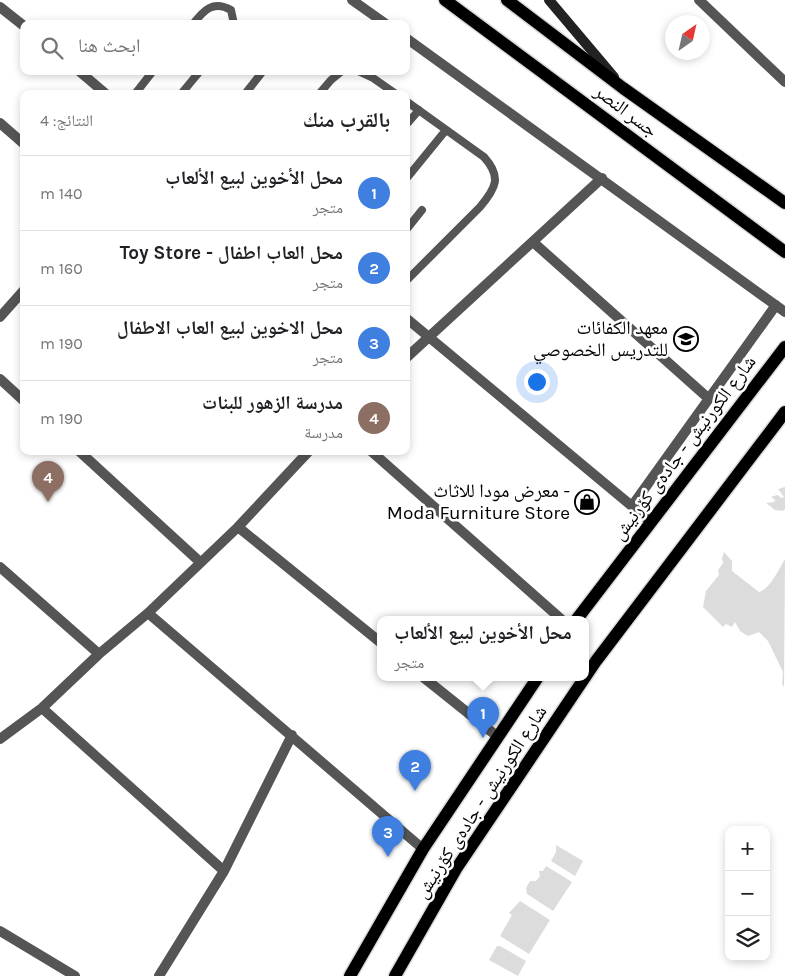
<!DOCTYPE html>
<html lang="ar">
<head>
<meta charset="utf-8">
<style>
  :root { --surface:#fff; --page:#f6f6f6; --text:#202124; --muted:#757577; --line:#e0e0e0; --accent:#000 }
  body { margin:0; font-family:Karla,"Noto Naskh Arabic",sans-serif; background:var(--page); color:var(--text); direction:rtl }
  .controls { position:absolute; right:15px; bottom:15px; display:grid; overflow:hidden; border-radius:10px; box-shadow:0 2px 8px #0003 }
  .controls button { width:45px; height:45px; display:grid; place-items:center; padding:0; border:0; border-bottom:1px solid var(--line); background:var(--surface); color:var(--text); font:25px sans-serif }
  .compass { position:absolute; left:665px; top:15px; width:45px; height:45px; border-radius:50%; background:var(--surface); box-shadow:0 2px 8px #0003; rotate:34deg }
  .you { position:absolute; left:536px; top:381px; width:18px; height:18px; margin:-12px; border:4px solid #fff; border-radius:50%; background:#1a73e8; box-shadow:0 0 0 8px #1a73e833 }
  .badge { display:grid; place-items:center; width:32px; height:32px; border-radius:50%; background:var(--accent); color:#fff; font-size:16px; font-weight:700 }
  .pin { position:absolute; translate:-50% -41px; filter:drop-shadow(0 1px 2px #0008) }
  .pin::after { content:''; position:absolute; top:26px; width:18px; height:15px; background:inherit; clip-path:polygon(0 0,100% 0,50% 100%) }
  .popup { position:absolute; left:377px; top:616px; width:212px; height:65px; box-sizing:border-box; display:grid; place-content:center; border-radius:10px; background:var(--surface); filter:drop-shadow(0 1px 4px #0005); font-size:16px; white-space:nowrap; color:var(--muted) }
  .popup b { font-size:19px; color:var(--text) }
  .popup::after { content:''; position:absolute; left:50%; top:100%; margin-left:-10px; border:10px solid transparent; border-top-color:var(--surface) }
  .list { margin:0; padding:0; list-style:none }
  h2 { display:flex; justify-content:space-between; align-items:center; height:65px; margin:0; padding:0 20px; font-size:21px }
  h2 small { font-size:16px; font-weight:400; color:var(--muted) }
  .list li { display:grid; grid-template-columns:32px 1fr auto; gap:15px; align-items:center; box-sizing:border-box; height:75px; padding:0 20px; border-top:1px solid var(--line) }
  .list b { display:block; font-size:19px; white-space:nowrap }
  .list p { margin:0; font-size:16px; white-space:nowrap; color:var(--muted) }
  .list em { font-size:16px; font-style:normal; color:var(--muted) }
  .icon { flex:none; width:28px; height:28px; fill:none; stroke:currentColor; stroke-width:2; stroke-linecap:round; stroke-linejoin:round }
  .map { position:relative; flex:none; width:785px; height:976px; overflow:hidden; direction:ltr }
  .search { position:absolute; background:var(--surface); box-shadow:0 2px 8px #0003; left:20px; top:20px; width:390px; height:55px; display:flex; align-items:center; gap:12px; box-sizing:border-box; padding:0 18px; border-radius:10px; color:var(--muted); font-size:19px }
  .panel { position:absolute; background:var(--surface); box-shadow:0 2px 8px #0003; left:20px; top:90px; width:390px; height:365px; border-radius:10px; direction:rtl }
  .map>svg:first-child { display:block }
</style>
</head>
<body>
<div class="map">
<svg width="785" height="976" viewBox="0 0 785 976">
  <rect width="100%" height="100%" fill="#fff"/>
  <!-- green -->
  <path fill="#dcdcdc" d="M785,487V509L783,511L775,510L766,503L774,502L775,500L771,497L777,495L782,498L784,497L778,489Z
    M724,552L732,561V571L759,592C770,589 779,569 785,559L784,687L782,684L783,672L768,641L759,632L748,636L740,631L735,622L732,627L726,624L723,627L703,607L706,591L719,575L718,570L723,563L722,558Z
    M556,845L583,861L575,876L551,861L556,852Z
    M546,866L572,882L553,911L527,894L526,888L530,881H536L540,876L539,871H543Z
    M520,901L550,920L529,954L500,936L512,915L509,913Z
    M497,946H500L526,961L518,976L489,960Z"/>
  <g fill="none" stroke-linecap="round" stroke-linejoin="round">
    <defs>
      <path id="primary" d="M445,0L785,252
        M507,0L623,88L785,203
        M577,619L785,347
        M350,976L423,849L538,677
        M395,976L456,869L596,661L785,412"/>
    </defs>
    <!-- primary casing -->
    <use href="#primary" stroke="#dbdbdb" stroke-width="15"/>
    <!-- lane -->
    <path stroke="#555" stroke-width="8" d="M193,24C204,10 213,0 231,10L234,24
      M358,71L373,78L396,94
      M135,94L153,71
      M181,94L200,71
      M245,94L263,71
      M319,94L331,80L342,71
      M406,101L484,157C502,177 496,188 480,207L406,281
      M406,125L419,110
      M406,179L446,130
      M406,230L422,210"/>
    <!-- street -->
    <path stroke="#555" stroke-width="10" d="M352,0L386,24
      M699,0L785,82
      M0,7L24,26
      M406,38L785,312
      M79,71L106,94
      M0,123L24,144
      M533,242L708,398
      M0,317L24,290
      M406,318L651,522
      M406,358L602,178
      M0,379L24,401
      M79,451L200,562
      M371,451L561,619
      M632,506L776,305
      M238,527L380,642
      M0,567L99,654
      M148,613L423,849
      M423,677L498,737
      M42,708L224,871
      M0,739L42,708L99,654L148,613L238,527L309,451
      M0,931L75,976
      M159,976L224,871L292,735"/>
    <!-- secondary -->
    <path stroke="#222" stroke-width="10" d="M549,0L614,77"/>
    <!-- primary -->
    <use href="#primary" stroke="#000" stroke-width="12"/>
  </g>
  <!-- icons -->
  <defs>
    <symbol id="school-ring" viewBox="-11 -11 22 22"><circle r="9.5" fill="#fff" stroke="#000" stroke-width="1.5"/><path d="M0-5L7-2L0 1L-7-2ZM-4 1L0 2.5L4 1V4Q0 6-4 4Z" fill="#000"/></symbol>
    <symbol id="shop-ring" viewBox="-11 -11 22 22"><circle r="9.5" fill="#fff" stroke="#000" stroke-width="1.5"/><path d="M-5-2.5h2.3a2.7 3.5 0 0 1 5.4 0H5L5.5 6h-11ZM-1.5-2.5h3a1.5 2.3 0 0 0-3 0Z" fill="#000"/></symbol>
  </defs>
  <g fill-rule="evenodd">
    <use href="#school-ring" x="672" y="325" width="28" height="28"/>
    <use href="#shop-ring" x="573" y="488" width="28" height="28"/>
  </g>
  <g text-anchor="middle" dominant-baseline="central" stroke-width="5" stroke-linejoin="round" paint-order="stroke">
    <!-- street labels -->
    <g font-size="19" fill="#000" stroke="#fff">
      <text transform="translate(626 111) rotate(37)">جسر النصر</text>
      <text transform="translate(684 448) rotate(-53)">شارع الكورنيش - جادەی کۆرنیش</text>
      <text transform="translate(481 802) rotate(-57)">شارع الكورنيش - جادەی کۆرنیش</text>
    </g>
    <!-- poi labels -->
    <g font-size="19" fill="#000" stroke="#fff" text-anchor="end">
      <text x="668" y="328">معهد الكفائات<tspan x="668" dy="22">للتدريس الخصوصي</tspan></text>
      <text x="570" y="491">معرض مودا للاثاث -<tspan x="570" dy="22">Moda Furniture Store</tspan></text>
    </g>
  </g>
</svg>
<div class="controls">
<button>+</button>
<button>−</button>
<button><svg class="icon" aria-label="layers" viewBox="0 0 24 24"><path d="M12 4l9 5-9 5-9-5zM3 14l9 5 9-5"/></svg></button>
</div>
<svg class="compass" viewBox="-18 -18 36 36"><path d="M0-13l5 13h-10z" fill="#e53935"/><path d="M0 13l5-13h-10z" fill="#757577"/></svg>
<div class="you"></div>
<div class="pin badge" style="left:483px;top:738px;background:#3f7fe0">1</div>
<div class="popup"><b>محل الأخوين لبيع الألعاب</b>متجر</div>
<div class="pin badge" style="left:415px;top:791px;background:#3f7fe0">2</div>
<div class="pin badge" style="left:388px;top:857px;background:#3f7fe0">3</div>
<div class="pin badge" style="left:48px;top:502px;background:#8d6e63">4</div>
<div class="search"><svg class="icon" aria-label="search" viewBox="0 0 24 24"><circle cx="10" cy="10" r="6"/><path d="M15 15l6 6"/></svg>ابحث هنا</div>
<section class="panel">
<h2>بالقرب منك<small>النتائج: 4</small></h2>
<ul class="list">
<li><span class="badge" style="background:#3f7fe0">1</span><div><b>محل الأخوين لبيع الألعاب</b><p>متجر</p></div><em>140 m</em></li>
<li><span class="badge" style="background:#3f7fe0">2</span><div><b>محل العاب اطفال - Toy Store</b><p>متجر</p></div><em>160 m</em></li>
<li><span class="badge" style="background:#3f7fe0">3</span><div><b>محل الاخوين لبيع العاب الاطفال</b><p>متجر</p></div><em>190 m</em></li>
<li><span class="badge" style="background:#8d6e63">4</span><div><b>مدرسة الزهور للبنات</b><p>مدرسة</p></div><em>190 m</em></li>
</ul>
</section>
</div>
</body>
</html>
